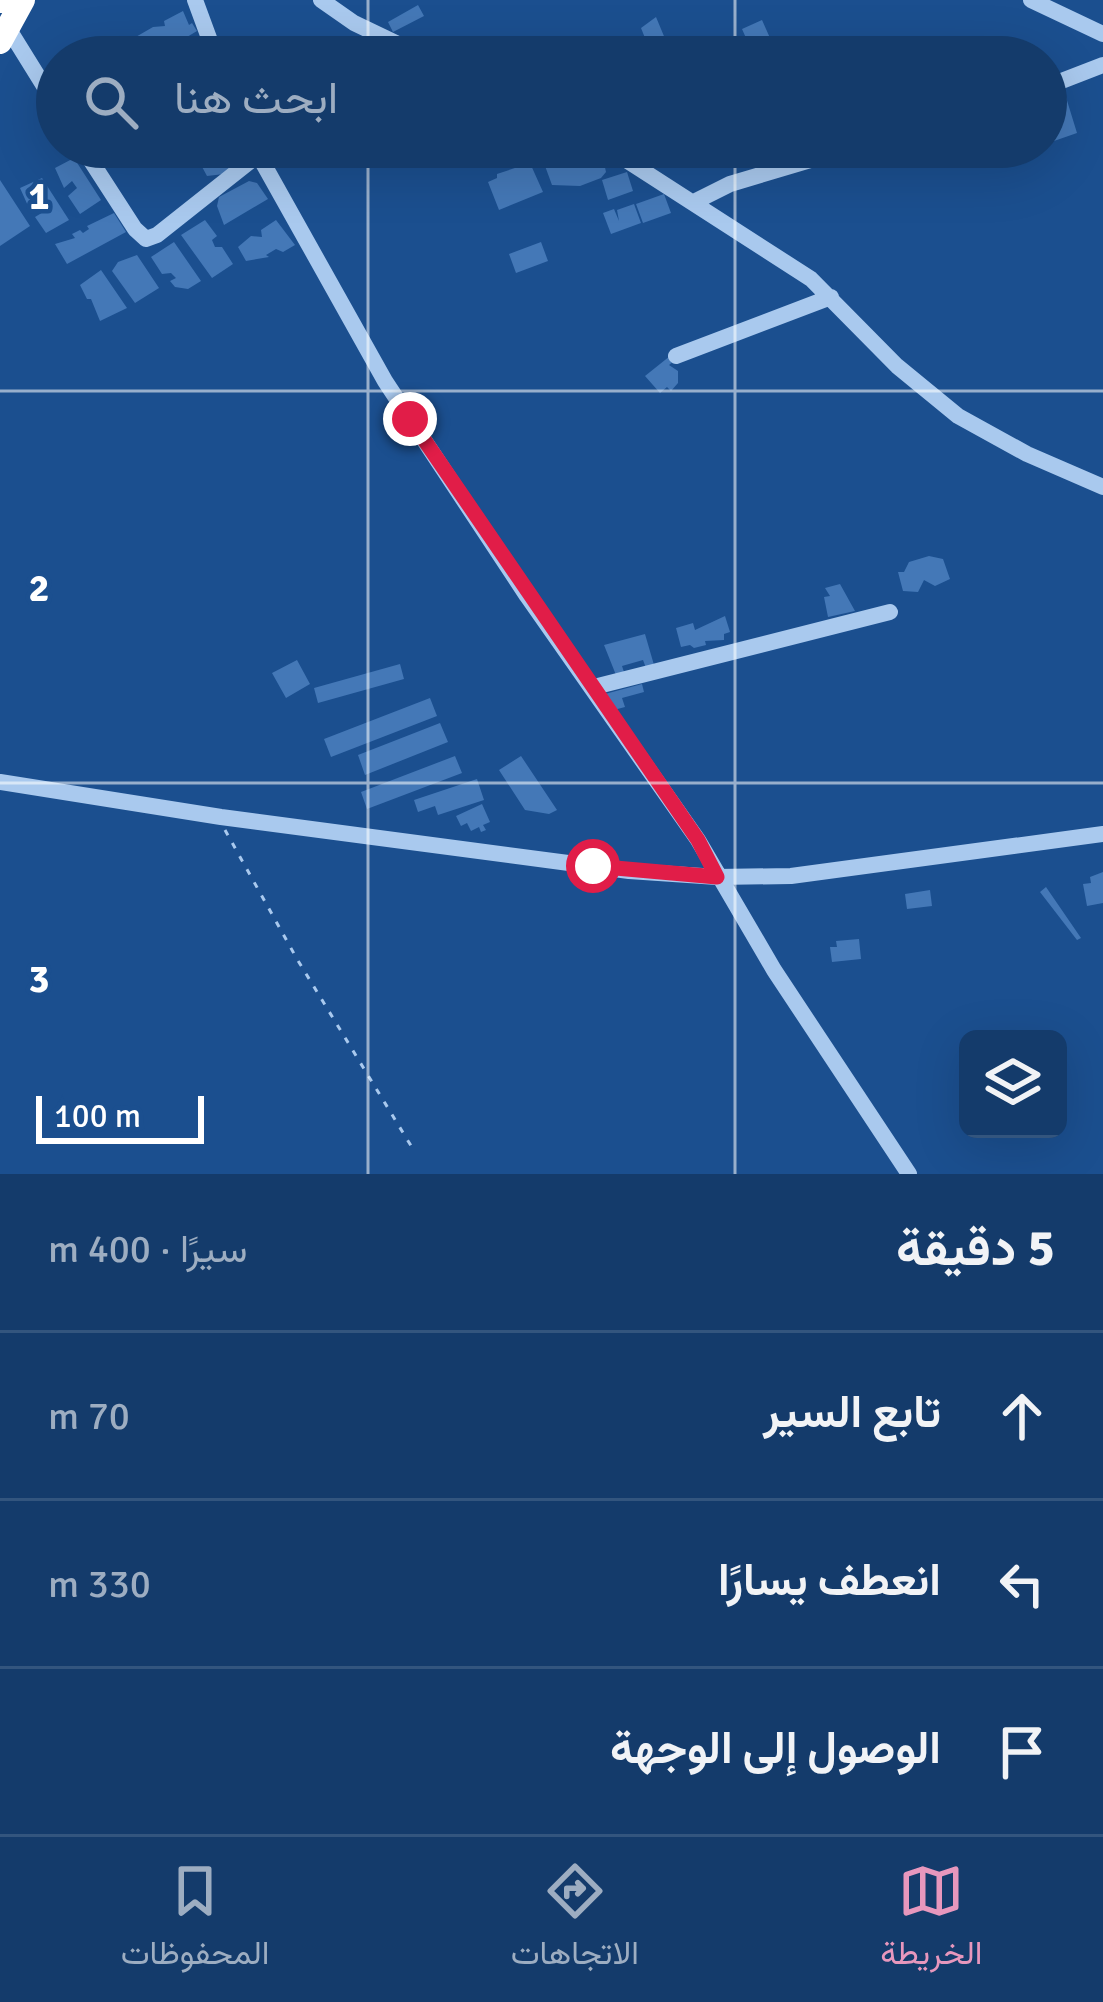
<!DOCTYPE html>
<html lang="ar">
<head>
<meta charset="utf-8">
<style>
  :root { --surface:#143b6b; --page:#1d4271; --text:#f1f3f6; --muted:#9dadc1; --line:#33557e; --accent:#e797bd }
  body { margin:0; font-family:Signika,Vazirmatn,sans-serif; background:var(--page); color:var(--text); direction:rtl }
  .controls { position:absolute; right:36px; bottom:36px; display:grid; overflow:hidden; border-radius:18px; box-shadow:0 12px 48px #0002 }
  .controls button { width:108px; height:108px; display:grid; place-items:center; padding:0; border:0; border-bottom:3px solid var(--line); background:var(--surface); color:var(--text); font:60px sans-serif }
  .scale { position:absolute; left:36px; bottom:30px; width:168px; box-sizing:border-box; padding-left:12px; border:6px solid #fff; border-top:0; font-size:33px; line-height:42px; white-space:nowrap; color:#fff; -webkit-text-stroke:9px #1b4f8f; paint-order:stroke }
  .stop { position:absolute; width:36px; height:36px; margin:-27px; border:9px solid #e11d48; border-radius:50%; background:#fff }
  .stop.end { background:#e11d48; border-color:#fff; box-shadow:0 3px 12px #0008 }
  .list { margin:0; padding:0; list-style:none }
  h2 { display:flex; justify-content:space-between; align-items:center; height:156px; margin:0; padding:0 48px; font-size:51px }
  h2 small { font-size:39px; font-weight:400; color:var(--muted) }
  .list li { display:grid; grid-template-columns:78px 1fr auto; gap:36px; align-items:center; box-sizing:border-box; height:168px; padding:0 48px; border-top:3px solid var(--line) }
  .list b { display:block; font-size:45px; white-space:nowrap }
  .list em { font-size:39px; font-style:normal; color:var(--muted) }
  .icon { flex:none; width:66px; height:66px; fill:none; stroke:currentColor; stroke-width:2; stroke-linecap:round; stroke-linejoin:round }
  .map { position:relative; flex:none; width:1103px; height:1174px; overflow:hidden; direction:ltr }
  .search { position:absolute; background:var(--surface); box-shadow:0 12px 48px #0002; left:36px; right:36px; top:36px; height:132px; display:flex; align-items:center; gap:30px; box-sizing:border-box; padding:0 42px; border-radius:66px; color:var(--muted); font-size:45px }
  .sheet { height:660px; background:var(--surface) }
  nav { display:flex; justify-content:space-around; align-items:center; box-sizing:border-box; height:168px; border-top:3px solid var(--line); background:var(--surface); font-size:33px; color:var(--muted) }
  nav a { display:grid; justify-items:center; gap:6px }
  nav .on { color:var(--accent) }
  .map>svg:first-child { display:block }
</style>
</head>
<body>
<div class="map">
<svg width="1103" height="1174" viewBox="0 0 1103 1174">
  <rect width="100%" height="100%" fill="#1b4f8f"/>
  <!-- building -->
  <path fill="#4478b7" d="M418,5L424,16L393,32L388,22Z
    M183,11L189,25L192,23L197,31L167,49L144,57L140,52L144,50L134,38L153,27L165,26L164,21Z
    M656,17L666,41L649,48L641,28Z
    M762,20L774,47L754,56L742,29Z
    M1065,94L1077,133L1054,141L1046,100Z
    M201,147H238L244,159L224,174L207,176L194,152Z
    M561,147L569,167L589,156L604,163L606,172L601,178L580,186L552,185L541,155Z
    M74,158L101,200L80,214L68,196L77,188L72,181L64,188L55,168Z
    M530,163L543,192L499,210L488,182L497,178V174Z
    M627,172L633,191L608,200L602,180Z
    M42,178L69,220L46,233L35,217L45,211L40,203L29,208L20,188Z
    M0,180L30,226L0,246Z
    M249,181L257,183L268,199L224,225L217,206L219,197Z
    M664,194L671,213L643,223L636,204Z
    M634,204L641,223L611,234L603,213L614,209L619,221L617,210Z
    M114,213L126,232L67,264L55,244L75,238L72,234L80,230L83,233L89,229L87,226Z
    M205,220L217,236L212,240L215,247H222L233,264L212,278L181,235Z
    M276,220L295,245L283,252L276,249L266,255L269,257L246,261L238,247L251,236L262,237L261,230Z
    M174,242L201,281L188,289L175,287L170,281L176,278L171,273L162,274L151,257Z
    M541,242L548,261L516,273L509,254Z
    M137,255L159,288L135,303L112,271L118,262Z
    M101,270L127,308L100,321L91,299H87L80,285Z
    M670,356L674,361L669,365L678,371V383L671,391L667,387L660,393L645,376Z
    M929,556L943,559L950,579L935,586L924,580L918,592L903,591L898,572H904L909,562Z
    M840,584L855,611L828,617L824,597L830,596L825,588Z
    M725,616L730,632L724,634V640L705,641L706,645L694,648L690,645L681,647L676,628L693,623L695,630Z
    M645,634L654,665L646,668L643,660L622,666L624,672L616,675L604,645Z
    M297,660L310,684L286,698L272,673Z
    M400,664L404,679L318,703L314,688Z
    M642,684L644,692L622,698L625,707L610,711L605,694Z
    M430,698L437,716L331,757L324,739Z
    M440,723L448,742L365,775L358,755Z
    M455,756L462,773L367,809L361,792Z
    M521,756L557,810L549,814L525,810L499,770Z
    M477,779L484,800L438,815L435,806L418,812L414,800Z
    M482,804L490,822L483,825L486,830L481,832L479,827L471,831L467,823L461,826L456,816Z
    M1103,872V903L1087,906L1083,884L1091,883L1090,877Z
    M1046,887L1081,938L1077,940L1040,892Z
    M930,890L932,906L907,909L905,894Z
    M859,939L861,959L832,962L830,947H837L836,941Z"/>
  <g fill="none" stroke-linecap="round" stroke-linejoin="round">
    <!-- path -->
    <path stroke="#a9c9ee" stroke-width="3" stroke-dasharray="6 9" stroke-linecap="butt" d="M225,830L297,959L413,1149"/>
    <!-- minor -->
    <path stroke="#a9c9ee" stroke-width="16" d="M195,0L216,57
      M321,0L354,23L425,57
      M1031,0L1103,34
      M8,28L57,107
      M1046,87L1103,65
      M82,147L135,229L146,239L157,235L258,155
      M254,147L385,381L527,596L698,840L774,970L909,1174
      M606,147L811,279L897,366L958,416L1027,454L1103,487
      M694,202L730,184L854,147
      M676,356L831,297
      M594,687L890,612
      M0,782L221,817L629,871L717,877L791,876L1103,834"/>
    <!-- highway -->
    <path stroke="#fff" stroke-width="24" d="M0,1L1,0
      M0,42L23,0"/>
  </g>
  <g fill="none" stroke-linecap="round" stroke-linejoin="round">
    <!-- route -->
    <path stroke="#e11d48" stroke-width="15" d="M410,419L698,840L717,877L593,866"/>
  </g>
  <!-- grid -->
  <path fill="none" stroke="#fff" stroke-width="3" stroke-opacity="0.55" d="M368,0V57M735,0V57M368,147V1174M735,147V1174M0,391H1103M0,783H1103"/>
  <g font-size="39" text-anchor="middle" font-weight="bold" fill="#fff" stroke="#1b4f8f" stroke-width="9" stroke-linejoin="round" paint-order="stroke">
    <text x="39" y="209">1</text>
    <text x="39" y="601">2</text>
    <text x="39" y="992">3</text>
  </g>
</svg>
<div class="controls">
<button><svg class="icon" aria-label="layers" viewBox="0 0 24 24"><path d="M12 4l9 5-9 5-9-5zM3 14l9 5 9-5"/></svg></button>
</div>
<div class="scale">100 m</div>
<div class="stop" style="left:593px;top:866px"></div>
<div class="stop end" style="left:410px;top:419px"></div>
<div class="search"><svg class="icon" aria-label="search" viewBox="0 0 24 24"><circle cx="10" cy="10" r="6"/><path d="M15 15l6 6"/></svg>ابحث هنا</div>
</div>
<section class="sheet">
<h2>5 دقيقة<small>سيرًا · 400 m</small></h2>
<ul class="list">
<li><svg class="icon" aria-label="ahead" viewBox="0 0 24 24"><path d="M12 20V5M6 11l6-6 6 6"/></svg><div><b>تابع السير</b></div><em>70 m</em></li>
<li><svg class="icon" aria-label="left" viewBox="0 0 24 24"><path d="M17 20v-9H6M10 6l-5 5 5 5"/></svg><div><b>انعطف يسارًا</b></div><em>330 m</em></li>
<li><svg class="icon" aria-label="arrive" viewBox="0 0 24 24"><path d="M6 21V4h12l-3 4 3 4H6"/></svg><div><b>الوصول إلى الوجهة</b></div></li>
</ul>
</section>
<nav>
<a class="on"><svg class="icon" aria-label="map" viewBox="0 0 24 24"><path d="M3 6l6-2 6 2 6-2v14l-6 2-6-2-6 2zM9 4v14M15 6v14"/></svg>الخريطة</a>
<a><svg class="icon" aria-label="directions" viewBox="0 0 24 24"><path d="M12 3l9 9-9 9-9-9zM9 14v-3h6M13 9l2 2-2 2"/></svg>الاتجاهات</a>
<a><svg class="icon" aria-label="saved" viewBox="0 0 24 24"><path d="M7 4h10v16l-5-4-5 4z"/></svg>المحفوظات</a>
</nav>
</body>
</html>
